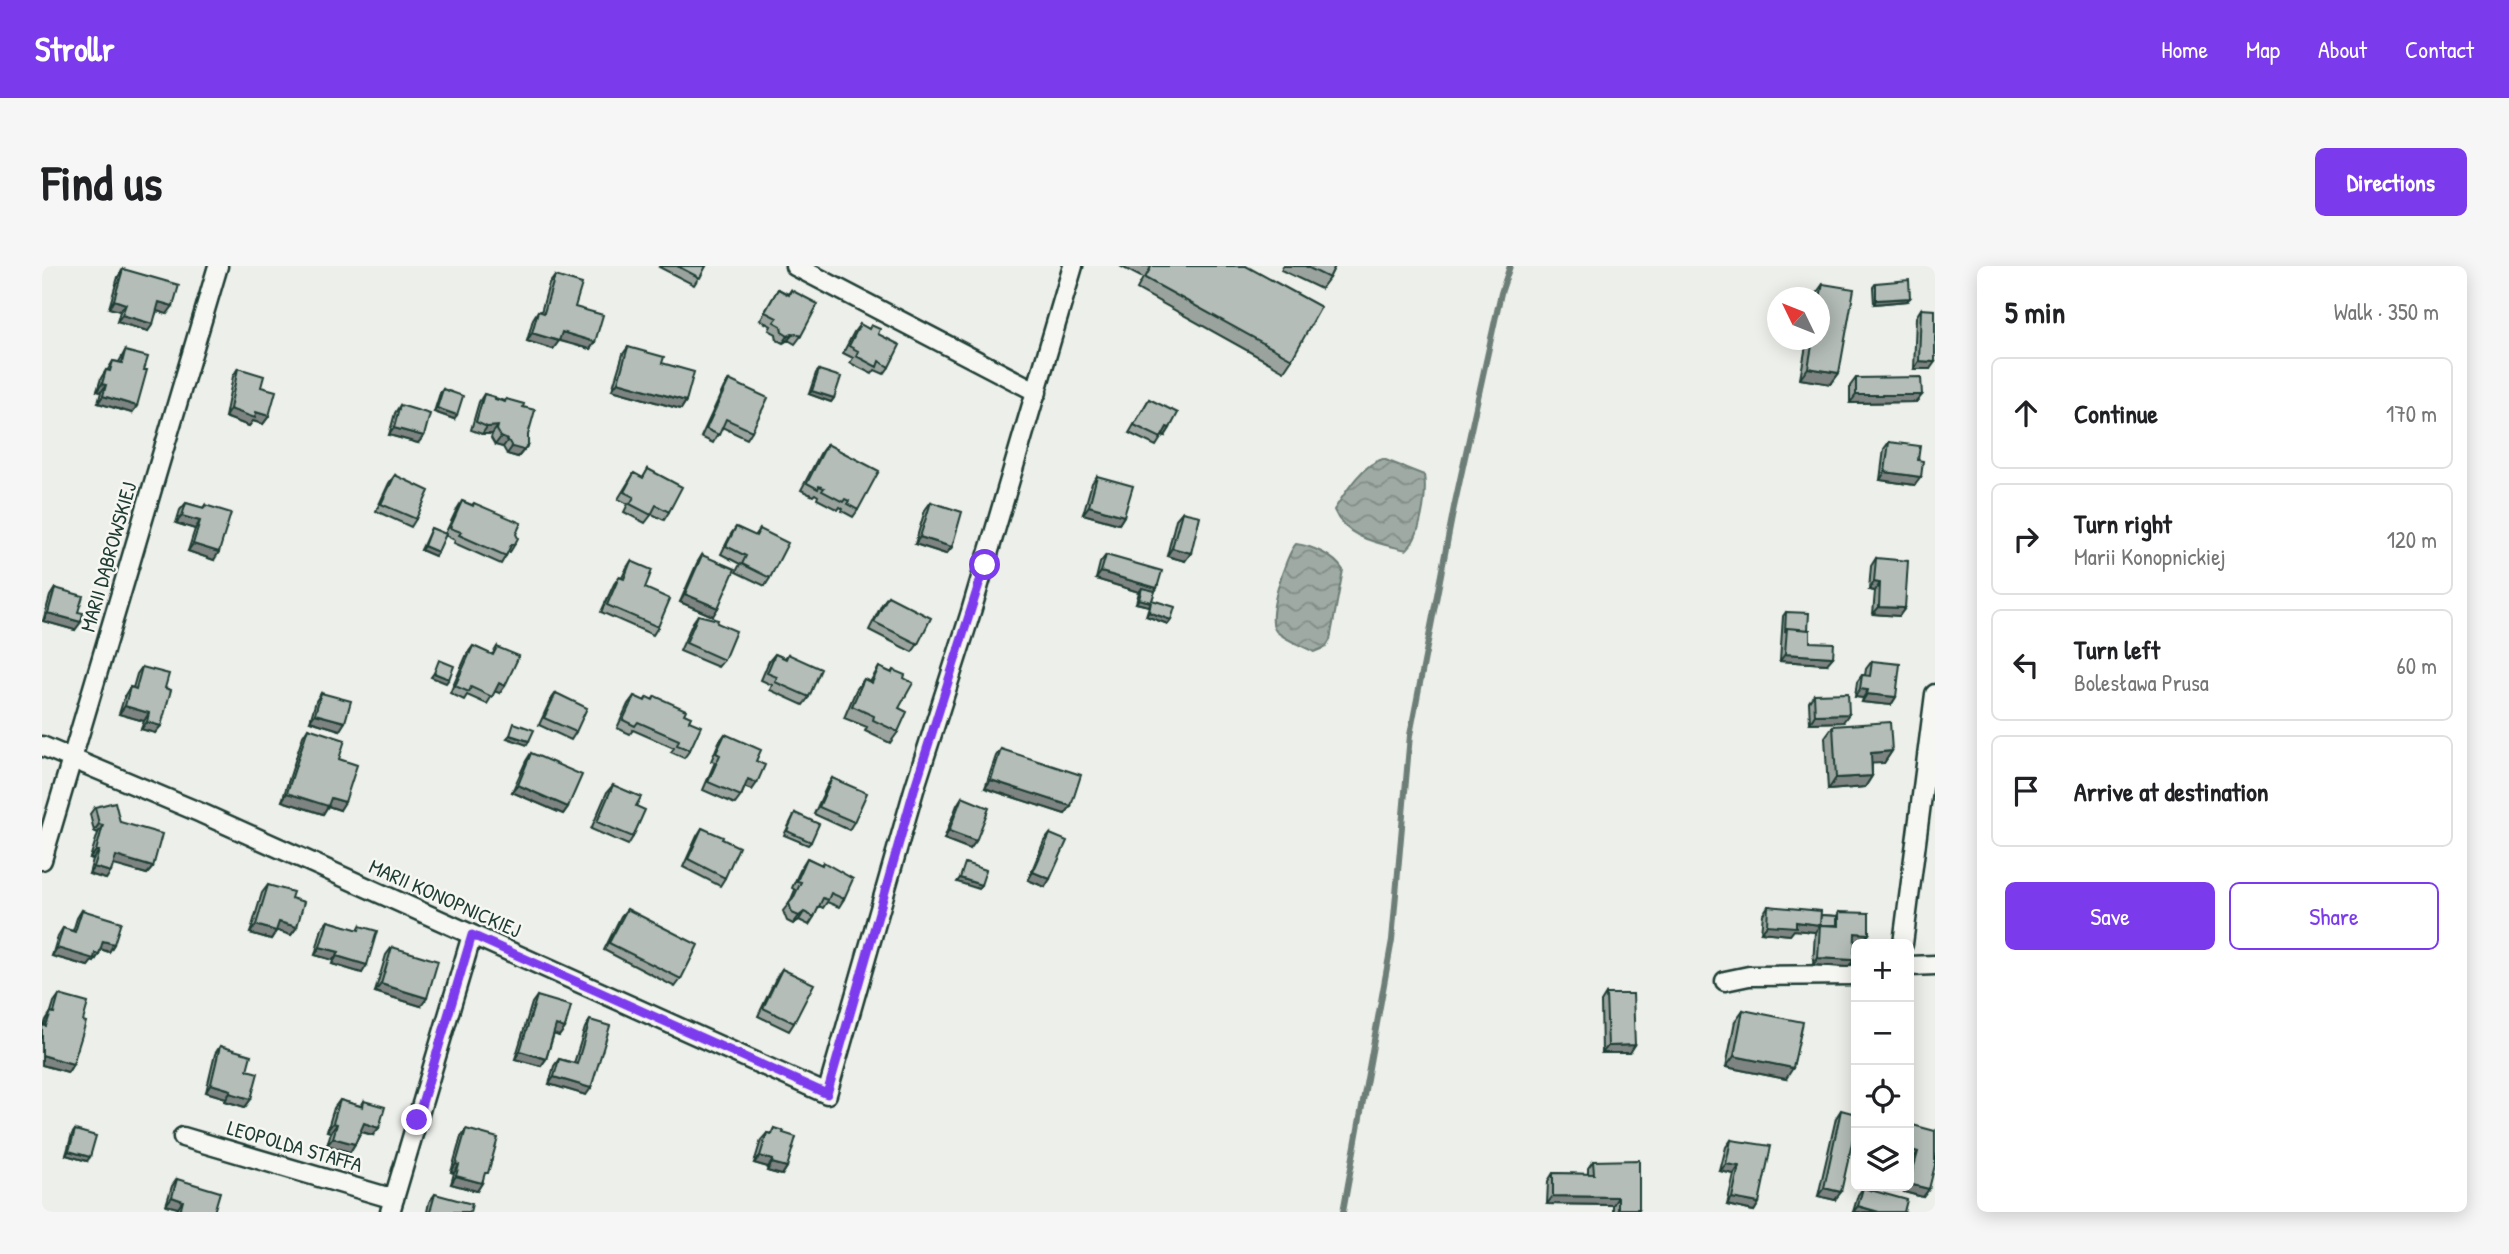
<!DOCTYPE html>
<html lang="en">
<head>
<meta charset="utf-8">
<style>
  :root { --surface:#fff; --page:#f6f6f6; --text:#202124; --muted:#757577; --line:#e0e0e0; --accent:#7c3aed }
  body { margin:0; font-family:"Patrick Hand",sans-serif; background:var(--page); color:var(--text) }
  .controls { position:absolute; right:21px; bottom:21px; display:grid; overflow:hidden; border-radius:10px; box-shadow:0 4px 18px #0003 }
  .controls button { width:63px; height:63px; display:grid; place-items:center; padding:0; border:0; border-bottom:2px solid var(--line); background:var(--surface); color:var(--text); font:35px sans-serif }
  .compass { position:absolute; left:1725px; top:21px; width:63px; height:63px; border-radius:50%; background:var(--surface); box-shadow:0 4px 18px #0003; rotate:313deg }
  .stop { position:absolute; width:21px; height:21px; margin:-16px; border:5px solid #7c3aed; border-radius:50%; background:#fff }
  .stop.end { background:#7c3aed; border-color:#fff; box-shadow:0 2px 7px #0008 }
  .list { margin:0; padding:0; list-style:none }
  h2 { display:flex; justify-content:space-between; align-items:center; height:91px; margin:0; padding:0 28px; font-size:30px }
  h2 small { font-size:23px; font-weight:400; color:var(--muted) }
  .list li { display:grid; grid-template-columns:46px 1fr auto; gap:21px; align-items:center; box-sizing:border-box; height:112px; margin:0 14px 14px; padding:0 14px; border:2px solid var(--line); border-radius:10px }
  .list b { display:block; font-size:26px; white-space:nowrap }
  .list p { margin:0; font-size:23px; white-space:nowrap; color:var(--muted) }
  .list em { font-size:23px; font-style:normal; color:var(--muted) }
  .actions { display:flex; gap:14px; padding:21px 28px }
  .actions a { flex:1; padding:16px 0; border:2px solid var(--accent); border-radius:10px; text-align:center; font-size:24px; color:var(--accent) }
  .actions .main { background:var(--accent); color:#fff }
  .icon { flex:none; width:38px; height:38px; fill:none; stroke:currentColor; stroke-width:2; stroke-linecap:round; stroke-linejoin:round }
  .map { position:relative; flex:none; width:1893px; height:946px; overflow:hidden; border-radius:10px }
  header { display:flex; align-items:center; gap:42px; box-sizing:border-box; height:98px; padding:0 35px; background:var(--accent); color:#fff }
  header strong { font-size:33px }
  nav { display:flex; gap:38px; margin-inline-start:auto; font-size:24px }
  .intro { display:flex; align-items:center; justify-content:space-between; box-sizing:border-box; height:168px; padding:0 42px }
  h1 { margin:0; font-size:49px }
  .button { padding:18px 32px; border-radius:10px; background:var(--accent); color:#fff; font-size:24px; font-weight:700 }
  main { display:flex; gap:42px; padding:0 42px }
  aside { flex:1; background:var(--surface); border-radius:10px; box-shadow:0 4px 18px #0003 }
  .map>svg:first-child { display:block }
</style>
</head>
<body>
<header>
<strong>Strollr</strong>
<nav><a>Home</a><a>Map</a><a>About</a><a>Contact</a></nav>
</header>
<div class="intro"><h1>Find us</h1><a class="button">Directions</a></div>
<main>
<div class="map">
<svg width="1893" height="946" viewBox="0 0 1893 946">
  <defs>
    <pattern id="water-waves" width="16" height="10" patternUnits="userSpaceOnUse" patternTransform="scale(1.75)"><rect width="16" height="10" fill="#9faaa4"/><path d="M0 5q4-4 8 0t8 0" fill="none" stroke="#818c86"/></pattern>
  </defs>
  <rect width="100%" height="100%" fill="#edefea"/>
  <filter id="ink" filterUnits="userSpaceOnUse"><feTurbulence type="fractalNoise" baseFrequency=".0143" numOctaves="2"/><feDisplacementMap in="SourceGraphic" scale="14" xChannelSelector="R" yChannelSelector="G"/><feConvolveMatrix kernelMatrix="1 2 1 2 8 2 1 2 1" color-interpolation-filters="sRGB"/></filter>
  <g filter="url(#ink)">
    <!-- water -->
    <path fill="url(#water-waves)" stroke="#6c7e77" stroke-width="2" d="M1341,193L1382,209C1385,228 1379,272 1364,284C1337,277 1304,273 1292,244C1303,227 1320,198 1341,193Z
      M1254,278C1271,280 1292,290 1301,304L1288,374L1284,381L1272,386C1261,380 1243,374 1234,365C1223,353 1244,288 1254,278Z"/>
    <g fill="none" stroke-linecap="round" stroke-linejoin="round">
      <!-- stream -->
      <path stroke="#6c7e77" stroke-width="6" d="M1301,946L1350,674L1368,469L1412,241L1459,27L1468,0"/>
      <defs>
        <path id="street" d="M753,0L995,126
          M0,480L159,547L785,828L872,524L928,349L1031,0
          M0,594L176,0
          M1861,678L1893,428
          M1867,700L1893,699
          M1683,715L1707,710L1814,709
          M141,871L352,933
          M348,946L430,669"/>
      </defs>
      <!-- street casing -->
      <use href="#street" stroke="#1f3d34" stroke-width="23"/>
      <!-- street -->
      <use href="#street" stroke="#f6f6f2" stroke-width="18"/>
    </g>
    <!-- wall -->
    <path fill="#9ba39e" stroke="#1f3d34" stroke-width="2" d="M618,0H664L652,19L617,1Z
      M1078,0H1204L1250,93L1242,105L1095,23L1101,12Z
      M1241,0H1293L1287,12L1279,23L1239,4Z
      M81,3L125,48L115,45L106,65L75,56L78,45L67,42L76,11Z
      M513,10L533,41L553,76L548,83L517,74L511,83L485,75L491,53L496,45L499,46L507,18Z
      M1834,17L1865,35L1832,38L1831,21Z
      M1781,18L1797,107L1789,118L1758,113L1765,74H1777V32H1772L1773,29Z
      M736,23L746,28L749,24L759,70L753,78L746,74L741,77L735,74L734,68L727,64L729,60L718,54Z
      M1879,43L1888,103H1872L1874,51Z
      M818,58L836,68L847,101L842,108L833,104L830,108L808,97L811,92L801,87L812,66Z
      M586,81L620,97L644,135L639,143L570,124L581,88Z
      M83,85L90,147L56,137L59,126L55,125L59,112L64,104L65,105L71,95L77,96Z
      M196,102L219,121L227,150L221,158L211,155L207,160L183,151L191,110Z
      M777,104L792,132L789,136L767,128L774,107Z
      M1814,112L1880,129L1874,136L1808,137V120Z
      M687,114L710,165L705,173L680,161L671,177L659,171L682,121Z
      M401,123L412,153L392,146L398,127Z
      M442,128L462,135L464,133L481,141L486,179L476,191L465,188L461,181L453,179L449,172L450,168H440L429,164L437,136Z
      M1107,133L1128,162L1123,170L1121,169L1114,180L1087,167Z
      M358,139L376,177L347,169L353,147Z
      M1847,176L1876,194L1873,219L1838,214L1842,183Z
      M785,178L816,244L811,251L800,245L801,243L798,241L796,244L775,233L776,230L773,228L771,230L759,224L779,186Z
      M606,203L627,246L622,254L610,248L603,257L582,246L586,238L576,233L592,207L601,212Z
      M353,209L374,253L369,261L334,245L347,217Z
      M1055,210L1082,250L1077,258L1041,248L1050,217Z
      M420,235L430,239L432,237L474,268L473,278L468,286H466L459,298L412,277L413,274L403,269L393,290L379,284L389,262L403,268L415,243Z
      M889,236L910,281L904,288L873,278L883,244Z
      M144,237L161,242L163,239L172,294L146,285L153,263L134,257L138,244Z
      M1140,246L1143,295L1125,290L1134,253Z
      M694,261L713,270L718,263L728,312L723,320L694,306L698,298L679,288L689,268Z
      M660,289L671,350L638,336L655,297Z
      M1064,289L1115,322L1113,325L1110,334L1129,354L1126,358L1104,350L1107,340L1094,337L1097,326L1054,313L1058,297Z
      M1834,292L1863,342L1857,350L1831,348L1833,325L1827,324L1829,300Z
      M589,295L603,322L616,361L611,369L559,346L572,318L577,311L580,312L584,303Z
      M13,322L36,346L33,364L1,355L8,330Z
      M846,330L876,378L870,386L827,364L840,338Z
      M1744,346L1766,364L1768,376L1785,398L1738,395L1741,350Z
      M656,349L675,357L682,394L676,401L638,385L651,356Z
      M431,380L450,389L455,381L458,427L453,425L445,438L425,429L422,434L408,427L425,388Z
      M733,388L743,392L746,388L767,431L761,439L728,424L730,419L719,414L727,395Z
      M1830,395L1854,431L1849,439L1820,436L1821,432L1813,431L1815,416L1820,409H1823L1824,403Z
      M100,401L123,422L113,467L99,463L102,455L77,448L83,429L88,421L91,422L95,408Z
      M837,401L849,407L851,404L862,412L857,442L856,466L848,477L823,465L825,461L802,452L814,424L822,413L828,416Z
      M279,427L298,464L268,455L274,435Z
      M514,427L534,466L529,474L497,459L508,435Z
      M1772,428L1801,456L1768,457L1767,436Z
      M592,430L602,435L605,431L610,434L613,430L642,448L647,455L648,484L642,492L629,486L632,482L591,464L588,468L575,462L586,438Z
      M1791,460L1850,485L1842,497H1830V510L1823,521L1786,524L1783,471Z
      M266,462L297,493L298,544L286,540L281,548L240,535L261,470Z
      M683,468L714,495L710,524L703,521L699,530L693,538L661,524L673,496L669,495L677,476Z
      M959,483L1029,540L1023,548L943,522L954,490Z
      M489,487L526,541L521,548L470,526L484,495Z
      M790,512L812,556L807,564L772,548L785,520Z
      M571,519L594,540L591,571L586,579L549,563L565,526Z
      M920,531L934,575L928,583L902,573L915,539Z
      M53,541L78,556L111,601L105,608L71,598L64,613L47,608L51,593L48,592L56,567L52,565L48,548Z
      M753,547L769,576L766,579L742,569Z
      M660,562L680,573L683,612L678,620L641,601L655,570Z
      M1008,568L1003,621L986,614L1002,575Z
      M765,592L779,599L781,596L802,633L797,641L785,636L781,642L777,640L772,651L767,659L757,654L751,658L745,655L741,645L748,636L753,624L750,622L760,600Z
      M226,619L249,632L255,661L249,669L235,664L229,673L208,667L220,627Z
      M1726,640L1779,649L1795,650L1797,646L1827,668L1821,675H1813L1814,697H1810L1806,701L1771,699L1773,666L1752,664L1748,669L1719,666L1721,648Z
      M585,643L639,713L633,721L562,684L579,650Z
      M40,644L72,678L67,686L58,683L57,688L52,696L50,695L46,700L10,690L16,670L21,662L31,665L35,652Z
      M286,655L316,664L318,660L320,707L290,698L291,694L273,689L280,662Z
      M350,681L379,740L333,726L344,689Z
      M740,703L752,757L747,765L716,750L735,710Z
      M1564,728L1588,787H1560L1559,736Z
      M17,729L41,755L31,798L26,806L0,799V759L2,760L4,754L9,746L12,736Z
      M495,730L523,762L517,770L512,768L504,793L499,800L473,793L490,737Z
      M1701,744L1744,813L1684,801L1693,755Z
      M548,754L544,829L507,818L512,800L517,793L532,797L543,762Z
      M178,780L205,804L209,833L203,841L183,835L184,832L164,826L173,788Z
      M298,834L319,840L322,835L331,869L319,866L308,886L285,879L289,866L285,865L292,842Z
      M1799,844L1793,934L1776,930L1794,852Z
      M732,862L741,867L745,901L740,909L725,905L726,901L712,897L719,874L725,867L729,868Z
      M424,863L441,915L435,925L409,918L412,907L409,906L419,871Z
      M33,864L45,895L24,889L30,868Z
      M1893,865L1887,923L1881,931L1862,926L1864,920H1867V908L1871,893L1867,892Z
      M1689,874L1717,937L1712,945L1685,939L1692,908L1678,905L1684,881Z
      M1551,895L1597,943L1595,946H1571V939L1505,938L1506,915L1511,907L1546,908V902Z
      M135,913L172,946H135L136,942L124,939L130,920Z
      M1821,922L1862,946H1811L1816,929Z
      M393,928L428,946H385L387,936Z"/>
    <!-- shaded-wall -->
    <path fill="#7e8481" stroke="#1f3d34" stroke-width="2" d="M1868,32L1865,35L1832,38L1834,34Z
      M72,34L84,38L78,45L67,42Z
      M117,36L131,40L125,48L112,44Z
      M80,49L111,58L106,65L75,56Z
      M520,66L553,76L548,83L514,74Z
      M490,67L517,75L511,83L485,75Z
      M752,67L746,74L741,77L746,70Z
      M1877,95L1893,96L1888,103H1872Z
      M1766,102L1797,107L1789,118L1758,113Z
      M576,116L644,135L639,143L570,124Z
      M60,118L64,119L59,126L55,125Z
      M770,125L792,132L789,136L767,128Z
      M1814,129H1880L1874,136L1808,137Z
      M61,130L95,140L90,147L56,137Z
      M395,142L415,149L412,153L392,146Z
      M188,143L214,146L227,150L221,158L211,155L207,160L183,151Z
      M456,160L450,168H440L445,161Z
      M1125,161L1128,162L1123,170L1120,168Z
      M352,162L382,170L376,177L347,169Z
      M459,171L466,174L461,181L453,179Z
      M486,179L476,191L465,188L470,181Z
      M1843,206L1879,211L1873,219L1838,214Z
      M1047,240L1082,250L1077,258L1041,248Z
      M140,250L158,255L153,263L134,257Z
      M878,271L910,281L904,288L873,278Z
      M151,278L177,286L172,294L146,285Z
      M382,280L396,286L393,290L379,284Z
      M1130,282L1149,287L1143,295L1125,290Z
      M1059,306L1115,322L1110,329L1100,322L1097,326L1054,313Z
      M1832,316L1838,317L1833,325L1827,324Z
      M643,328L676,342L671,350L638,336Z
      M1097,333L1109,336L1107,340L1094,337Z
      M1837,341L1863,342L1857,350L1831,348Z
      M1107,346L1129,354L1126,358L1104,350Z
      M6,347L39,356L33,364L1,355Z
      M1743,388L1791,391L1785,398L1738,395Z
      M392,407L407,413L404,417L389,411Z
      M457,417L463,420L458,427L451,425Z
      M1818,423L1826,424L1821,432L1813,431Z
      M1825,428L1854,431L1849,439L1820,436Z
      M83,440L107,447L102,455L77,448Z
      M273,448L303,456L298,464L268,455Z
      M1807,448L1801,456L1768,457L1773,449Z
      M105,456L119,460L113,467L99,463Z
      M468,469L487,475L485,479L465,472Z
      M1850,485L1842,497L1821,498L1829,487Z
      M1830,510L1823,521L1786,524L1794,512Z
      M706,513L715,517L710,524L701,521Z
      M949,514L1029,540L1023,548L943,522Z
      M476,519L526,541L521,548L470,526Z
      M245,527L289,532L303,536L298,544L286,540L281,548L240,535Z
      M57,558L61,559L56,567L52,565Z
      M907,565L934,575L928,583L902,573Z
      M54,585H57L51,593L48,592Z
      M74,590L111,601L105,608L68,598Z
      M52,601L69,606L64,613L47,608Z
      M991,606L1008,613L1003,621L986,614Z
      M918,612L939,619L937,623L915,616Z
      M762,646L757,654L751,658L757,650Z
      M237,656L255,661L249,669L232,664Z
      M1754,656L1778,659L1773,666L1752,664L1748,669L1719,666L1725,659Z
      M214,659L234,665L229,673L208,667Z
      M1813,667L1827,668L1821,675H1808Z
      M61,675L72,678L67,686L56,682Z
      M278,681L297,686L291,694L273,689Z
      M15,682L53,687L57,688L52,696L50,695L46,700L10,690Z
      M295,690L325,699L320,707L290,698Z
      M1776,692L1812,694L1806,701L1771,699Z
      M339,718L385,732L379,740L333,726Z
      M514,759L523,762L517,770L509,767Z
      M1593,779L1588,787H1560L1566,780Z
      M478,785L504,793L499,800L473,793Z
      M0,789L31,798L26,806L0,799Z
      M1692,790L1751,802L1744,813L1684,801Z
      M512,811L549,822L544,829L507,818Z
      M169,818L189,824L184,832L164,826Z
      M188,827L209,833L203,841L183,835Z
      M291,857L295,858L289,866L285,865Z
      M322,857L337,862L331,869L317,865Z
      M291,872L313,878L308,886L285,879Z
      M1867,883L1876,886L1871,893L1867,892Z
      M27,885L48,891L45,895L24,889Z
      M718,890L731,894L726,901L712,897Z
      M730,897L745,901L740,909L725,905Z
      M414,898L417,899L412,907L409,906Z
      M1684,898L1697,900L1692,908L1678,905Z
      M414,910L440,917L435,925L409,918Z
      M1867,918L1887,923L1881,931L1862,926Z
      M1782,922L1799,926L1793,934L1776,930Z
      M1511,930L1576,931L1571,939L1505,938Z
      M130,931L141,935L136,942L124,939Z
      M1690,932L1717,937L1712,945L1685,939Z
      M1816,940L1837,946H1811Z
      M1576,943H1597L1595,946H1575Z"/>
    <!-- building -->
    <path fill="#b4bdb8" stroke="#1f3d34" stroke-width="2" d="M635,0H664L658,12Z
      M1106,0H1204L1279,41L1250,93L1103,12L1109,1Z
      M1263,0H1293L1287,12Z
      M81,3L137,19L131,40L117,36L111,58L80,49L84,38L72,34Z
      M513,10L540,18L533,41L561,49L553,76L520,66L517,75L490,67L496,45L502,47Z
      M1867,14L1868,32L1834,34V17Z
      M1781,18L1812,23L1797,107L1766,102L1771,74H1777V36Z
      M736,23L747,29L749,24L776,38L759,70L752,67L746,70L740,66L739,60L732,56L735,52L723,46Z
      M1879,43L1893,44V96L1877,95Z
      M818,58L827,63L829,59L838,63L836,68L858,79L847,101L837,95L835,101L814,90L816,85L807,80Z
      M586,81L622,91L620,97L652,106L644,135L576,116Z
      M83,85L106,91L102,104H105L95,140L61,130L64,119L60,118L64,104L68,105L71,95L80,97Z
      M196,102L222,110L219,121L234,125L227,150L214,146L213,152L188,143Z
      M777,104L799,111L792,132L770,125Z
      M1879,111L1880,129H1814V112Z
      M687,114L726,132L710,165L684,153L677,169L664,163Z
      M401,123L421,130L415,149L395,142Z
      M442,128L453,131V133L463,136L464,133L482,138L481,141L493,144L486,169V179L481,184L470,181L466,174L459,171L455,164L456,160L445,161L434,156Z
      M1107,133L1136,147L1128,162L1125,161L1119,172L1092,159Z
      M358,139L388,148L382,170L352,162Z
      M1847,176L1878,180L1876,194L1881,195L1879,211L1843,206Z
      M785,178L837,205L816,244L805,238L807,235L803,233L801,236L780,225L782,222L777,220L776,223L765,217Z
      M606,203L640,221L627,246L614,239L609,249L588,238L592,231L582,226L592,207L601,212Z
      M353,209L387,225L374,253L339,238Z
      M1055,210L1091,220L1082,250L1047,240Z
      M420,235L431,240L432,237L479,257L474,268L476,272L473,278L469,279L464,290L417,269L419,266L408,262Z
      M889,236L920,246L910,281L878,271Z
      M144,237L162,242L163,239L189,247L177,286L151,278L158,255L140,250Z
      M1140,246L1158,250L1149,287L1130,282Z
      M694,261L714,270L718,263L746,277L728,312L700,298L704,290L684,280Z
      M389,262L404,268L396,286L382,280Z
      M660,289L693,303L676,342L643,328Z
      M1064,289L1120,305L1115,322L1059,306Z
      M1834,292L1866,295L1863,342L1837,341L1838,317L1832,316Z
      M589,295L610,304L603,322L628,333L616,361L565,339L577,311L582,313Z
      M13,322L41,330L36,346L41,347L39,356L6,347Z
      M1100,322L1113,325L1110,334L1133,341L1129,354L1107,346L1109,336L1097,333Z
      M846,330L889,352L876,378L832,356Z
      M1744,346L1767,347L1766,364L1745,362L1743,366Z
      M656,349L676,354L675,357L694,365L682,394L644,377Z
      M1745,362L1768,364V376L1792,377L1791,391L1743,388Z
      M431,380L451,389L455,381L477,390L463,420L457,417L450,431L429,421L427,426L413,420Z
      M733,388L744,393L746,388L779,403L767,431L733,416L735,411L725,407Z
      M397,394L412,400L407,413L392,407Z
      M1830,395L1858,398L1854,431L1825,428L1826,424L1818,423L1820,409L1828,410Z
      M100,401L127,408L123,422L129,424L119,460L105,456L107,447L83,440L88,421L94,423Z
      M837,401L850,407L851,404L863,409L862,412L871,417L857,442L865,446L856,466L831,454L832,450L810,440L822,413L830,417Z
      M279,427L309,435L303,456L273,448Z
      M514,427L545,442L534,466L502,452Z
      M1806,427L1807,448L1773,449L1772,428Z
      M592,430L603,435L605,431L611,434L613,430L644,444L642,448L649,451L647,455L659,460L648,484L635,479L637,474L596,456L593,460L581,454Z
      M1848,456L1850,485L1829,487L1830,510L1794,512L1791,460Z
      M472,457L492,464L487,475L468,469Z
      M266,462L303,474L297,493L315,499L303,536L289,532L286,540L245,527Z
      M683,468L719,484L714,495L723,499L715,517L706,513L699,530L666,516L678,489L674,487Z
      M959,483L1039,509L1029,540L949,514Z
      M489,487L540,509L526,541L476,519Z
      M790,512L825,527L812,556L777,541Z
      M571,519L599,531L594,540L603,544L591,571L555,556Z
      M920,531L947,542L934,575L907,565Z
      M73,536L78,556L120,568L111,601L74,590L69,606L52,601L57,585H54L61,559L57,558L53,541Z
      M753,547L777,558L769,576L745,565Z
      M660,562L681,571L680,573L697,581L683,612L646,593Z
      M1008,568L1025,575L1008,613L991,606Z
      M765,592L780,599L781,596L811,613L802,633L789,627L786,634L781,632L772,651L762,646L757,650L750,647L747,637L751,633L759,616L755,615Z
      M923,597L944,604L939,619L918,612Z
      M226,619L251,626L249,632L262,636L255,661L237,656L234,665L214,659Z
      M1726,640L1779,645L1778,659L1754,656V661L1725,659Z
      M585,643L656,679L639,713L567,677Z
      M40,644L79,656L72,678L61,675L57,688L53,687L52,693L15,682L21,662L33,666Z
      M1797,646L1827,647V668L1813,667L1812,694L1776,692L1778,659L1797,660Z
      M1779,649L1795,650V659H1778Z
      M286,655L317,664L318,660L335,665L325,699L295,690L297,686L278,681Z
      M350,681L396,695L385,732L339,718Z
      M1812,681H1814V693H1812Z
      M740,703L772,718L752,757L721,742Z
      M1564,728H1591L1593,779L1566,780Z
      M17,729L46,737L41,755L44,756L31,798L0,789V759L4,760L9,746L12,747Z
      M495,730L529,740L523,762L514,759L504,793L478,785Z
      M1701,744L1761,756L1751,802L1692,790Z
      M548,754L568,760L549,822L512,811L517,793L535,798Z
      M178,780L209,789L205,804L216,807L209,833L188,827L189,824L169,818Z
      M298,834L321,841L322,835L343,841L337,862L322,857L313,878L291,872L295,858L291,857Z
      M1799,844L1814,848V859L1799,926L1782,922Z
      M1867,858L1893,865V899L1887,923L1867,918L1876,886L1867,883Z
      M732,862L742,865L741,867L754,871L745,901L730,897L731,894L718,890L725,867L730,868Z
      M424,863L456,872L446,907H443L440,917L414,910L417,899L414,898Z
      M33,864L54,870L48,891L27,885Z
      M1689,874L1729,880L1717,937L1690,932L1697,900L1684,898Z
      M1597,894V943H1576V931L1511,930V907L1552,908L1551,895Z
      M135,913L178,926L172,946H138L141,935L130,931Z
      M1821,922L1865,934L1862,946H1837L1816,940Z
      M393,928L430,938L428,946H388Z"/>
  </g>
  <g fill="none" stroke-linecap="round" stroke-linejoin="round" filter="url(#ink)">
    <!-- route -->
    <path stroke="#7c3aed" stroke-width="9" d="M375,854L430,669L785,828L872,524L943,299"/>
  </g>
  <g text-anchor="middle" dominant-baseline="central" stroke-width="5" stroke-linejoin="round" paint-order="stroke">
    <!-- street labels -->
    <g font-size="21" fill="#1f3d34" stroke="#f6f6f2">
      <text transform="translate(66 291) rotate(-74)">MARII DĄBROWSKIEJ</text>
      <text transform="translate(403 632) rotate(24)">MARII KONOPNICKIEJ</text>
      <text transform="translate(253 880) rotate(16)">LEOPOLDA STAFFA</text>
    </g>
  </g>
</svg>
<div class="controls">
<button>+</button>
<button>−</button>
<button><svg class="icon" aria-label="locate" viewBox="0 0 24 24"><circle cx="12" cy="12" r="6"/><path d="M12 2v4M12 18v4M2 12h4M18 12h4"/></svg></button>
<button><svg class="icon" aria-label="layers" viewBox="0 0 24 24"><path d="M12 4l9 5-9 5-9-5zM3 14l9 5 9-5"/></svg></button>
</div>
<svg class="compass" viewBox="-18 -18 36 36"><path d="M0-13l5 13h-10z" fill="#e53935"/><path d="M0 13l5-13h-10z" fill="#757577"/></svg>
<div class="stop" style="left:943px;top:299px"></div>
<div class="stop end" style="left:375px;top:854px"></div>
</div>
<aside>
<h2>5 min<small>Walk · 350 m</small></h2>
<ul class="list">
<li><svg class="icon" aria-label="ahead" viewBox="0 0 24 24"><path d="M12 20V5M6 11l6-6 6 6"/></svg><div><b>Continue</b></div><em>170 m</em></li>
<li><svg class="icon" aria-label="right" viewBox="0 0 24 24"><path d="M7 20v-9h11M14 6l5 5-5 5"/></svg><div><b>Turn right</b><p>Marii Konopnickiej</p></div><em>120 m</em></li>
<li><svg class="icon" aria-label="left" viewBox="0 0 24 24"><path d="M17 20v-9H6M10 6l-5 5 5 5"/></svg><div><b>Turn left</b><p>Bolesława Prusa</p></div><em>60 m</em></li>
<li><svg class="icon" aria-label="arrive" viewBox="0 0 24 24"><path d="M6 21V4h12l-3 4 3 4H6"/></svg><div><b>Arrive at destination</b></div></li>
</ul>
<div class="actions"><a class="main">Save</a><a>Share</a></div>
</aside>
</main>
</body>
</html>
